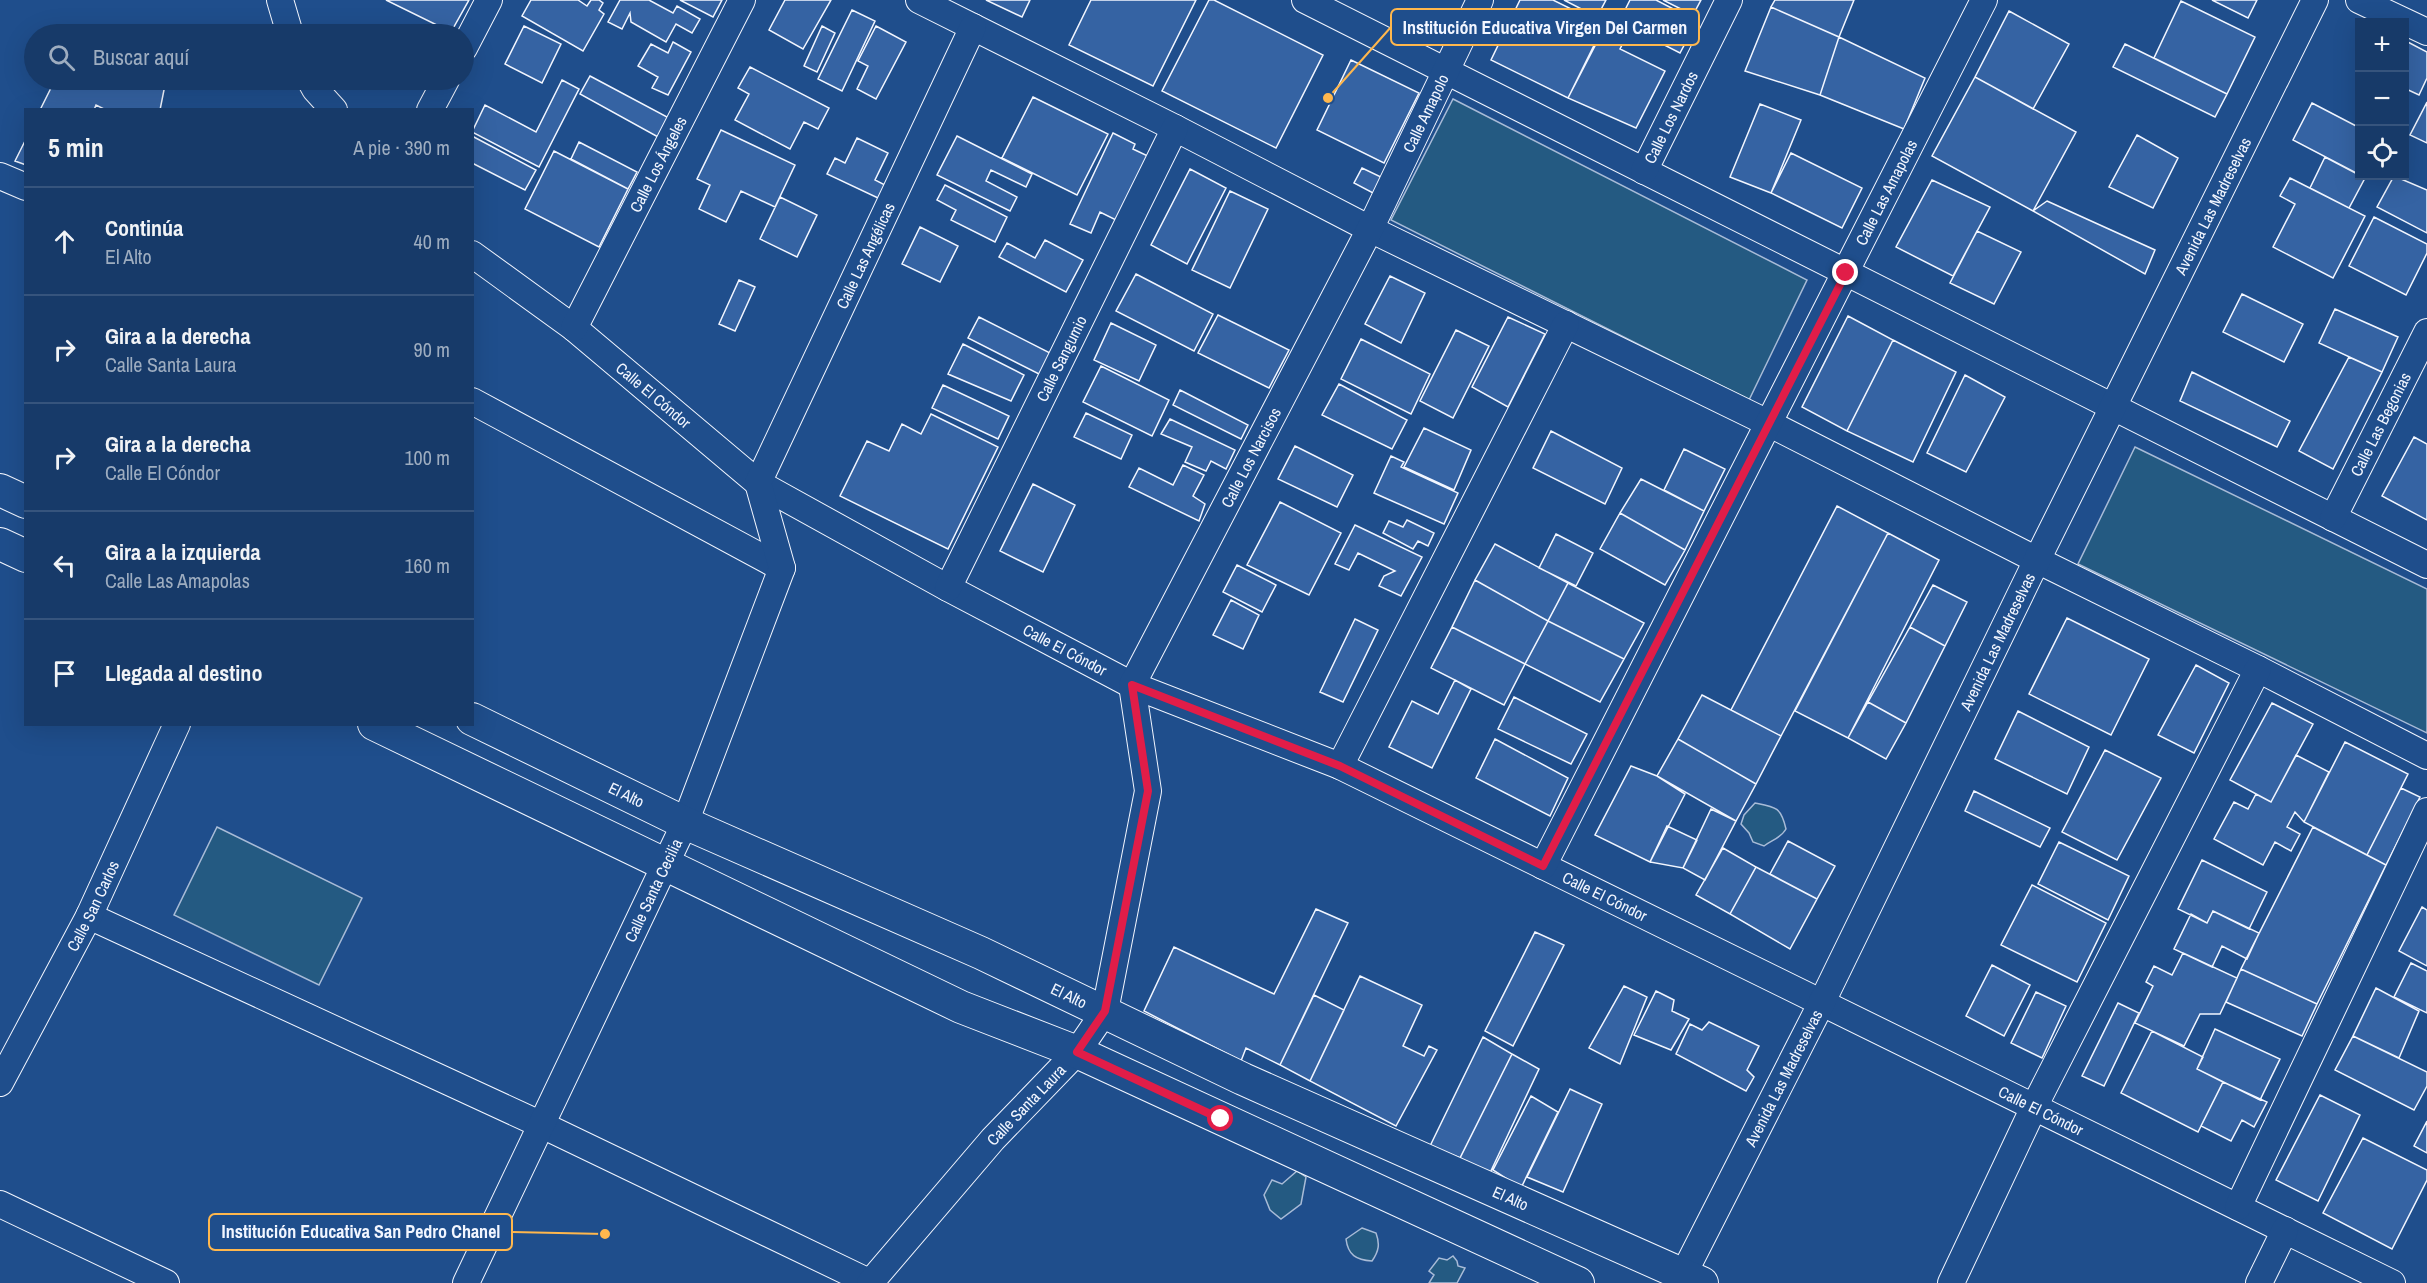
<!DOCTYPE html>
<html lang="es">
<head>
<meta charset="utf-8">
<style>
  :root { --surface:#173a69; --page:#20416f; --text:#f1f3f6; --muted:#9eadc0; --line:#36547d }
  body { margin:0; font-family:"Archivo Narrow",sans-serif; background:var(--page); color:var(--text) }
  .controls { position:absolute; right:18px; top:18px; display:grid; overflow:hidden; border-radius:0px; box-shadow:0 6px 24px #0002 }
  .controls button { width:54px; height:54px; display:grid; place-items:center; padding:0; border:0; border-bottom:2px solid var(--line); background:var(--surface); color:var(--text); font:30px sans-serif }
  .stop { position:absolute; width:18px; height:18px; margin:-14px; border:4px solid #e11d48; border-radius:50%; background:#fff }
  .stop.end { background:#e11d48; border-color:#fff; box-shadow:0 2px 6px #0008 }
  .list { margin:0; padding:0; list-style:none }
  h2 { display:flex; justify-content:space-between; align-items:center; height:78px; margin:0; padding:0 24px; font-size:26px }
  h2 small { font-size:20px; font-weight:400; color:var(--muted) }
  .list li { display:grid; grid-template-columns:39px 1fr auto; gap:18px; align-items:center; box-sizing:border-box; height:108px; padding:0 24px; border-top:2px solid var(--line) }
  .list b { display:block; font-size:22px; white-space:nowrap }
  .list p { margin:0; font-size:20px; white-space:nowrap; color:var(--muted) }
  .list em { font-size:20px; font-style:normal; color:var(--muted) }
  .icon { flex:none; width:33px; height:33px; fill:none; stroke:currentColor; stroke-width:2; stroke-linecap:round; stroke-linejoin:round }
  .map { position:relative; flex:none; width:2427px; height:1283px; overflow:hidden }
  .search { position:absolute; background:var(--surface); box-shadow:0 6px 24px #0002; left:24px; top:24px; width:450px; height:66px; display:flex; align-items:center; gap:15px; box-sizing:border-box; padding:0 21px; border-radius:33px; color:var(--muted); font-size:22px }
  .panel { position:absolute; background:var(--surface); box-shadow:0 6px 24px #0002; left:24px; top:108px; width:450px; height:618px; border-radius:0px }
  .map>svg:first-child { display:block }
</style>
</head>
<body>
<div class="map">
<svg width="2427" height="1283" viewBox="0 0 2427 1283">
  <rect width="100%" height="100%" fill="#1f4e8c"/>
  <!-- green -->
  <path fill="#245a82" stroke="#a8bbd7" stroke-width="1.5" d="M1453,99L1807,280L1749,400L1391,220Z
    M2135,447L2427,589V733L2078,564Z
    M1755,803C1776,807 1781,807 1786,829C1781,838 1772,840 1764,846L1753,842L1749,833L1741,824L1744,815Z
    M217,827L362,898L319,985L174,915Z
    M1297,1171L1306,1177L1301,1204L1281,1219L1270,1210L1264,1195L1272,1180L1282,1184Z
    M1362,1228L1376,1233C1380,1244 1379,1251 1372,1261C1356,1260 1348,1255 1346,1239Z
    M1453,1256L1457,1261L1458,1266L1465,1268L1457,1283H1429L1434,1275L1429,1271L1439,1258L1447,1260Z"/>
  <!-- building -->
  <path fill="#3563a3" stroke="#f2f6ff" stroke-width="1.5" d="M386,0H469L451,32Z
    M531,0H578L587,6L591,0H599L603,3L599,10L604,14L583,51L522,16Z
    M620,0H649L673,13L677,6L700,19L692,33L676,24L666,42L631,22L630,13L622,29L608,22Z
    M680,0H722L713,17Z
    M785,0H831L803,49L769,30Z
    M986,0H1030L1022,17Z
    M1091,0H1196L1153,86L1069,45Z
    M1209,0H1214L1323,55L1276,148L1162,91Z
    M1520,0H1553L1604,25L1568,98L1491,60Z
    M1564,0H1606L1597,17Z
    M1630,0H1656L1697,21L1680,53L1619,22Z
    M1663,0H1701L1693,15Z
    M1775,0H1854L1839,37L1771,7Z
    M2212,0H2257L2248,18Z
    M2181,1L2255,37L2227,94L2154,58Z
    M1771,7L1839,37L1820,95L1745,71Z
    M852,10L875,21L842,91L818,79Z
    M2009,11L2069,44L2033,109L1975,77Z
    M1610,17L1631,28L1620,49L1665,71L1636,128L1568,98Z
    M524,26L561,44L542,83L505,64Z
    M822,26L835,33L817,72L804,66Z
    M876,26L906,42L876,99L857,89L868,66L858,61Z
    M1839,37L1925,78L1904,129L1820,95Z
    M2404,40L2427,52V78L2419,95L2404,88Z
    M673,42L691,52L668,95L652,88L658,77L638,66L651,44L668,53Z
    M2125,44L2227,94L2215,117L2113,67Z
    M1351,60L1419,93L1384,163L1317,130Z
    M750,67L829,108L818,129L804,122L790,149L735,120L749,94L738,88Z
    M590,76L669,118L658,137L580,94Z
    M1975,77L2076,132L2033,211L1932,156Z
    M55,80H155L165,85L160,110H106L96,105L94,110H40Z
    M562,80L579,89L539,167L472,132L485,105L536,132Z
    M1033,97L1108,134L1077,195L1002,158Z
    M2427,102V143L2410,135Z
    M2312,103L2360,128V175L2293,140Z
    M1760,104L1801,120L1771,193L1730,177Z
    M721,130L795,165L775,207L741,191L726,222L699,209L710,185L697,179Z
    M1113,133L1135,144L1133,149L1150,157L1120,222L1100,212L1091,233L1070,224Z
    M2137,135L2178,158L2153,208L2109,187Z
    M472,136L536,170L525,190L472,163Z
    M957,136L1032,174L1026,187L991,170L986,181L1017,197L1010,211L937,175Z
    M857,138L888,153L875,180L885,185L878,198L827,174L835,158L845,163Z
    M26,139V165L15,161Z
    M579,142L637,172L628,189L571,159Z
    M554,151L628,189L599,247L525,209Z
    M1791,153L1862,188L1842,228L1771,193Z
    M2325,157L2365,178L2349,208L2310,188Z
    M1362,168L1381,177L1373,193L1354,183Z
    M1190,169L1226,188L1187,264L1151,245Z
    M2394,176L2427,190V233L2377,207Z
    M2290,178L2365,216L2333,278L2273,247L2295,204L2280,196Z
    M1932,180L1990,207L1953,276L1896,247Z
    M945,185L1007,217L995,242L951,220L956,210L937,200Z
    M1230,191L1268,209L1230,288L1192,270Z
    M780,197L817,215L797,257L760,239Z
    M2047,201L2155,250L2145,274L2033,211Z
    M2374,217L2427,244V253L2406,295L2349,266Z
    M920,227L958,246L940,282L902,264Z
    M1977,231L2021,252L1994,304L1950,283Z
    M1045,240L1083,260L1066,292L999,257L1007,243L1035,258Z
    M1136,274L1213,314L1194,351L1116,311Z
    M1390,276L1425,293L1401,343L1365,324Z
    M739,280L755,287L735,331L719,324Z
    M2242,294L2303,324L2284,362L2223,332Z
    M2335,309L2398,337L2382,372L2319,343Z
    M1218,315L1289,350L1269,388L1198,353Z
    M1848,316L1893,340L1847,431L1802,407Z
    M979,317L1052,354L1041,375L968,338Z
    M1508,317L1545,334L1508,407L1472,387Z
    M1111,323L1156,345L1139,381L1094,360Z
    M1456,330L1489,346L1453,418L1420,401Z
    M1361,339L1430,374L1411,414L1341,379Z
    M1893,340L1956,372L1913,462L1847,431Z
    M963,344L1024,375L1011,401L948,374Z
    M2349,357L2382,372L2333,469L2299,451Z
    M1101,366L1169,400L1152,436L1083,402Z
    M2192,372L2290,421L2277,447L2180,401Z
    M1965,375L2005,397L1966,472L1927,453Z
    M1339,384L1407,420L1392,449L1322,415Z
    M943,385L1009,416L998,439L932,408Z
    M1180,390L1248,425L1241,439L1173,405Z
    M1086,413L1132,435L1121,459L1074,437Z
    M931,414L998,447L948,549L840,496L867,441L889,451L902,424L921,434Z
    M1170,419L1235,450L1226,469L1211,461L1206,471L1185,462L1192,447L1161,434Z
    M1424,428L1471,450L1454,490L1404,467Z
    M1551,431L1622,468L1605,504L1533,468Z
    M2414,437L2427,444V520L2382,496Z
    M1295,446L1353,475L1337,507L1278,479Z
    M1684,449L1725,469L1704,511L1664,490Z
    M1391,456L1404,462L1401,467L1458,493L1444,524L1374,493Z
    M1183,465L1204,475L1193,496L1205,504L1199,521L1129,487L1139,468L1173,485Z
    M1641,479L1704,511L1685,550L1620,513Z
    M1033,484L1075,505L1043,572L1000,551Z
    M1280,502L1341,533L1309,595L1247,565Z
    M1837,506L1888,533L1781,736L1731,710Z
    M1620,513L1685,550L1665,585L1600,549Z
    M1407,520L1434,533L1428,546L1418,541L1413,549L1383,533L1389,521L1403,527Z
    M1355,525L1422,557L1401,596L1379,586L1384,576L1395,571L1358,553L1349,570L1335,564Z
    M1888,533L1939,560L1848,738L1795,711Z
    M1556,534L1593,553L1576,586L1539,568Z
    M1495,544L1568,583L1548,621L1475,580Z
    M1237,565L1276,585L1262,612L1223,592Z
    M1475,580L1548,621L1525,664L1452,627Z
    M1568,583L1644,623L1624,659L1548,621Z
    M1933,585L1967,602L1945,646L1910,627Z
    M1231,600L1259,615L1243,649L1213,635Z
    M2067,618L2149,659L2111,735L2029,694Z
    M1355,619L1378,630L1343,702L1320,692Z
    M1548,621L1624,659L1600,702L1525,664Z
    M1452,627L1525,664L1504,705L1431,668Z
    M1910,627L1945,646L1906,723L1868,702Z
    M2196,665L2229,683L2194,753L2158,735Z
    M1455,680L1471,689L1432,768L1389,747L1412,701L1438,714Z
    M1702,695L1781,736L1756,784L1678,739Z
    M1514,697L1587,734L1571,764L1498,729Z
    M1868,702L1906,723L1886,759L1848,738Z
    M2272,703L2313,724L2271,802L2230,780Z
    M2018,711L2089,747L2067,794L1995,759Z
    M1495,739L1568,778L1550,816L1476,778Z
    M1678,739L1756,784L1736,821L1657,776Z
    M2345,742L2408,774L2367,855L2304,822Z
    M2105,750L2161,778L2117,860L2062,832Z
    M2296,755L2329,772L2304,822L2295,812L2287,827L2300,834L2291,851L2275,842L2263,865L2214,839L2234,802L2248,809L2256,794L2271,802Z
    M1631,766L1657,776L1685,794L1650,862L1595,835Z
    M2401,788L2420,797L2386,865L2367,855Z
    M1974,791L2050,828L2040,847L1965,811Z
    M1711,809L1736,821L1705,880L1683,868Z
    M1667,826L1697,840L1683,868L1650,862Z
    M2313,827L2386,865L2317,1004L2241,969Z
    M1788,841L1835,866L1817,899L1770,874Z
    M2059,842L2129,876L2108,920L2038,884Z
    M1723,848L1756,867L1730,914L1696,895Z
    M2202,860L2267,892L2249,929L2213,911L2207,923L2178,909Z
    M1756,867L1817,899L1790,949L1730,914Z
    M2032,885L2106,923L2077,982L2001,945Z
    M2422,907L2427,910V966L2399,951Z
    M1316,909L1348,923L1280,1065L1246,1048L1241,1061L1144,1011L1174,947L1274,994Z
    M2213,911L2259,933L2247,959L2222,946L2212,967L2174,949L2191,914L2207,923Z
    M1535,932L1564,945L1513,1046L1485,1031Z
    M2183,953L2237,978L2220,1014H2200L2184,1046L2135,1023L2153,986L2146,982L2154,966L2172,975Z
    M2411,963L2427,971V1013L2394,997Z
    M1992,965L2030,985L2004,1036L1966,1016Z
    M2241,969L2317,1004L2302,1036L2226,1002Z
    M1360,976L1422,1005L1403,1046L1424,1056L1429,1046L1437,1050L1396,1126L1310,1081Z
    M1624,986L1647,997L1620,1064L1589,1048Z
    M2376,988L2419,1011L2399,1058L2353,1036Z
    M1656,991L1674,1000L1672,1011L1689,1019L1671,1050L1634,1035Z
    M2036,992L2066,1006L2042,1058L2011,1043Z
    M1314,995L1344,1010L1310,1081L1280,1065Z
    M2118,1003L2139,1013L2104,1086L2082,1076Z
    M1709,1022L1759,1046L1747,1070L1754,1077L1746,1091L1676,1054L1690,1024L1702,1030Z
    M2215,1029L2280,1059L2260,1100L2197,1069Z
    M2152,1031L2203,1057L2197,1069L2223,1082L2198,1132L2121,1093Z
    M2353,1036L2427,1072V1086L2414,1110L2335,1070Z
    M1483,1037L1512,1054L1460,1158L1430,1146Z
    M1512,1054L1539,1069L1489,1175L1460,1158Z
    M2223,1082L2267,1102L2254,1127L2242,1120L2231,1141L2201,1126Z
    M1570,1089L1602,1104L1563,1192L1527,1177Z
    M2320,1095L2360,1115L2318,1201L2276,1180Z
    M1531,1096L1558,1112L1521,1188L1493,1170Z
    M2427,1121V1153L2414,1146Z
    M2363,1138L2427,1170V1180L2392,1249L2323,1213Z"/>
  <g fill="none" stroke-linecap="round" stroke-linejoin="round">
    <defs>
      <g id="minor">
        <path d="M280,0L290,34"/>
        <path d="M919,0L1175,128L1370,229L1770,424L2037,560L2258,669L2427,756"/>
        <path d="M1305,0L2427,565"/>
        <path d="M2359,0L2427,32"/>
        <path d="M464,48L489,0"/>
        <path d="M310,80L315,89L334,110"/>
        <path d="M430,110L446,80"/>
        <path id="s1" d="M1644,171L1729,0"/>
        <path d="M0,176L26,187"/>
        <path id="s2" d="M472,254L574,328L758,483L948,588L1132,685L1340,766L2392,1283"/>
        <path id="s3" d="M574,328L742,0"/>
        <path d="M472,401L782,568"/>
        <path id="s4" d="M2333,518L2427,332"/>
        <path id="s5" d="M948,588L1175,128"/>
        <path d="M1340,766L1566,324"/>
        <path id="s6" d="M1543,866L1984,0"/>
        <path d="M89,916L542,1125L871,1283"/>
        <path id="s7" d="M0,1083L89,916L177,724"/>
        <path d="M0,1204L166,1283"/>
        <path d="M2238,1207L2427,811"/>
        <path id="s8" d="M466,1283L685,823L782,568L758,483L973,27"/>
        <path id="s9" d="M870,1283L993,1139L1077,1052L1105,1011L1148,791L1132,685L1370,229L1480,0"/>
        <path id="s10" d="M1679,1283L1821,1004L2037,560L2315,0"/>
        <path d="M1951,1283L2034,1107L2258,669"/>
        <path d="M2259,1283L2285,1230"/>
      </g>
      <g id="tertiary">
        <path d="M0,490L26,502"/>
        <path d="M0,544L26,556"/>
        <path id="s11" d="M472,719L685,823L981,953L1243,1079L1702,1283"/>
        <path d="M374,724L961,1007L1077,1052L1578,1283"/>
      </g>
    </defs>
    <!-- minor casing -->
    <use href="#minor" stroke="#f2f6ff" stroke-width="28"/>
    <!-- tertiary casing -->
    <use href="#tertiary" stroke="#f2f6ff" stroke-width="34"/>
    <!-- minor -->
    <use href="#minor" stroke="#1f4e8c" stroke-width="26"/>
    <!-- tertiary -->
    <use href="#tertiary" stroke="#1f4e8c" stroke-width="32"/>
  </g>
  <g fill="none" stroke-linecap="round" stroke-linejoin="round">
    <!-- route -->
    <path stroke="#e11d48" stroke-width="8" d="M1221,1119L1077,1052L1105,1011L1148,791L1132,685L1340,766L1543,866L1846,273"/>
  </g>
  <g text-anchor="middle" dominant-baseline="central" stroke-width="4.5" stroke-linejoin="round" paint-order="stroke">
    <!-- street labels -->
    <g font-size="16" fill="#f2f6ff" stroke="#1f4e8c">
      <text stroke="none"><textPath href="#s9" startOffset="1334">Calle Amapolo</textPath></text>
      <text stroke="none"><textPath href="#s1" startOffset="60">Calle Los Nardos</textPath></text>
      <text stroke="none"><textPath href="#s3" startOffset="184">Calle Los Ángeles</textPath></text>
      <text stroke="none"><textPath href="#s6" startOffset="756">Calle Las Amapolas</textPath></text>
      <text stroke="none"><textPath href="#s10" startOffset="1202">Avenida Las Madreselvas</textPath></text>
      <text stroke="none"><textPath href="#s8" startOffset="1122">Calle Las Angélicas</textPath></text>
      <text stroke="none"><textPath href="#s5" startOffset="256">Calle Sangumio</textPath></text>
      <text stroke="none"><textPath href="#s2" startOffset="230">Calle El Cóndor</textPath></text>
      <text stroke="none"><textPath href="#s4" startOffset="105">Calle Las Begonias</textPath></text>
      <text stroke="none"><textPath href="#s9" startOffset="948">Calle Los Narcisos</textPath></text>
      <text stroke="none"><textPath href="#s10" startOffset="716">Avenida Las Madreselvas</textPath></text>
      <text stroke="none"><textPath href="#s2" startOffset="716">Calle El Cóndor</textPath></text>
      <text stroke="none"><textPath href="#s11" startOffset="172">El Alto</textPath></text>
      <text stroke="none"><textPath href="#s8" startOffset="435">Calle Santa Cecilia</textPath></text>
      <text stroke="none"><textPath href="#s2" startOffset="1310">Calle El Cóndor</textPath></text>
      <text stroke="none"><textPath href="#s7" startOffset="200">Calle San Carlos</textPath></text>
      <text stroke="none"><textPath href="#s11" startOffset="658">El Alto</textPath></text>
      <text stroke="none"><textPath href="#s10" startOffset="230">Avenida Las Madreselvas</textPath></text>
      <text stroke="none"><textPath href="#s9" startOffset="237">Calle Santa Laura</textPath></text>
      <text stroke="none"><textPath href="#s2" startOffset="1796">Calle El Cóndor</textPath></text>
      <text stroke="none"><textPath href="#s11" startOffset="1144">El Alto</textPath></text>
    </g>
  </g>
  <!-- callouts -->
  <path fill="none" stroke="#ffb74d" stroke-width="2" d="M1328 98L1391 27M605 1234L512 1232"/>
  <g fill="#ffb74d" stroke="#1f4e8c" stroke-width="2">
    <circle cx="1328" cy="98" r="6"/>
    <circle cx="605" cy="1234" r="6"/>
  </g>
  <g fill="#1f4e8c" stroke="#ffb74d" stroke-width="2">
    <rect x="1391" y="9" width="308" height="36" rx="6"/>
    <rect x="209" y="1214" width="303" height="36" rx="6"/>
  </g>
  <g font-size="18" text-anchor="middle" font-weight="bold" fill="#f2f6ff">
    <text x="1545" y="34">Institución Educativa Virgen Del Carmen</text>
    <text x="361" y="1238">Institución Educativa San Pedro Chanel</text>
  </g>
</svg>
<div class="controls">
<button>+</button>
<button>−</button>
<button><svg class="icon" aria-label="locate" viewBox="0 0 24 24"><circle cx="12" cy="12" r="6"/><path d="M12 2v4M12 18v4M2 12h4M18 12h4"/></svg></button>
</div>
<div class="stop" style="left:1221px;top:1119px"></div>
<div class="stop end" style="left:1846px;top:273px"></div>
<div class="search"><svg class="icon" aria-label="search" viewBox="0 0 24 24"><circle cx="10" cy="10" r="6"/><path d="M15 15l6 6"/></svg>Buscar aquí</div>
<section class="panel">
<h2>5 min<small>A pie · 390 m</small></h2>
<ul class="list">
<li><svg class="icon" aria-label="ahead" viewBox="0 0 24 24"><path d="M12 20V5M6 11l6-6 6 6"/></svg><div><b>Continúa</b><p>El Alto</p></div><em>40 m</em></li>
<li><svg class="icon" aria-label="right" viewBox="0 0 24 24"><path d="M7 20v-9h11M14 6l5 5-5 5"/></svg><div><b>Gira a la derecha</b><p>Calle Santa Laura</p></div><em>90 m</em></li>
<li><svg class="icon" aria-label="right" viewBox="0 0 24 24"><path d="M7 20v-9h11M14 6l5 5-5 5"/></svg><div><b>Gira a la derecha</b><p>Calle El Cóndor</p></div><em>100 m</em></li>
<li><svg class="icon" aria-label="left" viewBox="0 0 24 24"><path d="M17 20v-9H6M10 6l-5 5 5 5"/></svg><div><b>Gira a la izquierda</b><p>Calle Las Amapolas</p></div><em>160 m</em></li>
<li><svg class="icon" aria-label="arrive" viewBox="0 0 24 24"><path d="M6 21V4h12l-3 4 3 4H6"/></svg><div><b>Llegada al destino</b></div></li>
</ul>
</section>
</div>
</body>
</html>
